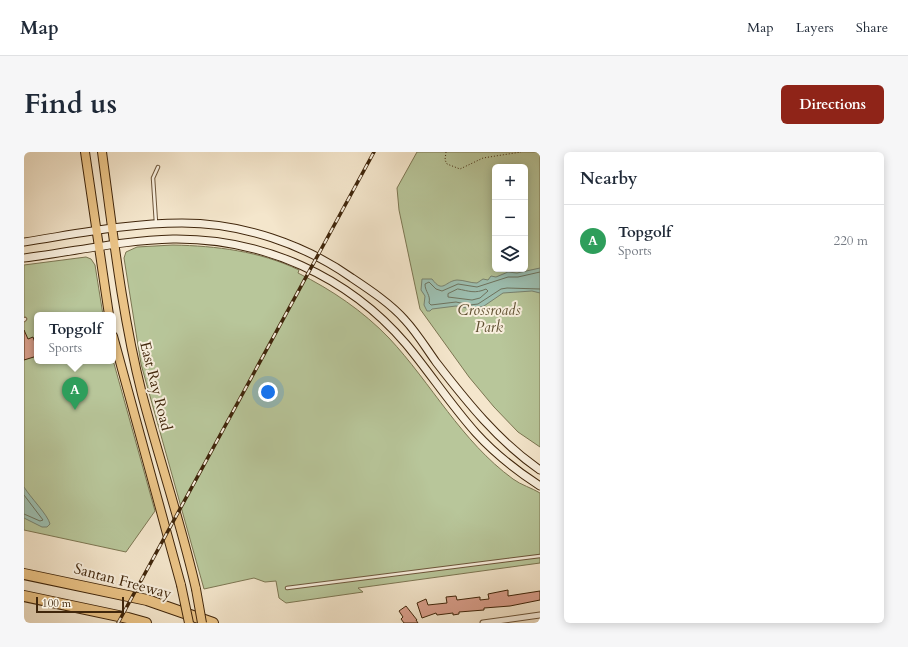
<!DOCTYPE html>
<html lang="en">
<head>
<meta charset="utf-8">
<style>
  :root { --surface:#fff; --page:#f6f6f7; --text:#1f2937; --muted:#747a83; --line:#e0e1e3; --accent:#8f2418 }
  body { margin:0; font-family:Cardo,serif; background:var(--page); color:var(--text) }
  .controls { position:absolute; right:12px; top:12px; display:grid; overflow:hidden; border-radius:6px; box-shadow:0 2px 10px #0003 }
  .controls button { width:36px; height:36px; display:grid; place-items:center; padding:0; border:0; border-bottom:1px solid var(--line); background:var(--surface); color:var(--text); font:20px sans-serif }
  .scale { position:absolute; left:12px; bottom:10px; width:88px; box-sizing:border-box; padding-left:4px; border:2px solid #40260b; border-top:0; font-size:11px; line-height:14px; white-space:nowrap; color:#40260b; -webkit-text-stroke:3px #f8efde; paint-order:stroke }
  .you { position:absolute; left:244px; top:240px; width:14px; height:14px; margin:-10px; border:3px solid #fff; border-radius:50%; background:#1a73e8; box-shadow:0 0 0 6px #1a73e833 }
  .badge { display:grid; place-items:center; width:26px; height:26px; border-radius:50%; background:var(--accent); color:#fff; font-size:13px; font-weight:700 }
  .pin { position:absolute; translate:-50% -33px; filter:drop-shadow(0 1px 2px #0008) }
  .pin::after { content:''; position:absolute; top:21px; width:14px; height:12px; background:inherit; clip-path:polygon(0 0,100% 0,50% 100%) }
  .popup { position:absolute; left:10px; top:160px; width:82px; height:52px; box-sizing:border-box; display:grid; place-content:center; border-radius:6px; background:var(--surface); filter:drop-shadow(0 1px 3px #0005); font-size:13px; white-space:nowrap; color:var(--muted) }
  .popup b { font-size:15px; color:var(--text) }
  .popup::after { content:''; position:absolute; left:50%; top:100%; margin-left:-8px; border:8px solid transparent; border-top-color:var(--surface) }
  .list { margin:0; padding:0; list-style:none }
  h2 { display:flex; justify-content:space-between; align-items:center; height:52px; margin:0; padding:0 16px; font-size:17px }
  h2 small { font-size:13px; font-weight:400; color:var(--muted) }
  .list li { display:grid; grid-template-columns:26px 1fr auto; gap:12px; align-items:center; box-sizing:border-box; height:72px; padding:0 16px; border-top:1px solid var(--line) }
  .list b { display:block; font-size:15px; white-space:nowrap }
  .list p { margin:0; font-size:13px; white-space:nowrap; color:var(--muted) }
  .list em { font-size:13px; font-style:normal; color:var(--muted) }
  .icon { flex:none; width:22px; height:22px; fill:none; stroke:currentColor; stroke-width:2; stroke-linecap:round; stroke-linejoin:round }
  .map { position:relative; flex:none; width:516px; height:471px; overflow:hidden; border-radius:6px }
  header { display:flex; align-items:center; gap:24px; box-sizing:border-box; height:56px; padding:0 20px; background:var(--surface); border-bottom:1px solid var(--line) }
  header strong { font-size:19px }
  nav { display:flex; gap:22px; margin-inline-start:auto; font-size:14px }
  .intro { display:flex; align-items:center; justify-content:space-between; box-sizing:border-box; height:96px; padding:0 24px }
  h1 { margin:0; font-size:28px }
  .button { padding:10px 18px; border-radius:6px; background:var(--accent); color:#fff; font-size:14px; font-weight:700 }
  main { display:flex; gap:24px; padding:0 24px }
  aside { flex:1; background:var(--surface); border-radius:6px; box-shadow:0 2px 10px #0003 }
  .map>svg:first-child { display:block }
</style>
</head>
<body>
<header>
<strong>Map</strong>
<nav><a>Map</a><a>Layers</a><a>Share</a></nav>
</header>
<div class="intro"><h1>Find us</h1><a class="button">Directions</a></div>
<main>
<div class="map">
<svg width="516" height="471" viewBox="0 0 516 471">
  <rect width="100%" height="100%" fill="#f4e6cc"/>
  <filter id="stains"><feTurbulence type="fractalNoise" baseFrequency=".005" numOctaves="4"/><feColorMatrix values="0 0 0 0 .2 0 0 0 0 .09 0 0 0 0 .02 0 0 0 .5 -.17"/></filter>
  <radialGradient id="worn" r=".72"><stop offset=".6" stop-color="#630" stop-opacity="0"/><stop offset="1" stop-color="#630" stop-opacity=".3"/></radialGradient>
  <!-- green -->
  <path fill="#b8c69a" stroke="#7c7652" fill-rule="evenodd" d="M393,0H516V295L494,280L470,255L445,225L396,157L375,58L373,36ZM471,15H501V117H471Z
    M149,93C193,94 235,99 275,118L274,121C308,138 339,159 365,186C408,232 437,289 489,327C497,333 508,336 516,341V411L334,436L339,440L262,451L255,446L252,429L241,430L230,426L180,437L117,212L100,106L102,100L113,95Z
    M62,105L67,107L71,113L79,163H13V209L89,208L131,359L102,400L0,378V113Z"/>
  <!-- water -->
  <path fill="#9dc0b2" stroke="#78826f" d="M516,116V141L508,139L479,141L460,154L448,157L432,154L408,157L406,159H403L400,153L401,144L397,138L398,127H408C419,142 421,129 433,128C440,128 446,131 453,131L459,127L464,128L467,124L472,125L484,120L493,121Z
    M0,335C6,345 24,363 26,372L23,375H18L0,366Z"/>
  <g fill="none" stroke-linecap="round" stroke-linejoin="round">
    <!-- shore -->
    <path stroke="#6e735e" stroke-width="1" d="M516,120L494,125H484L453,135L434,132L418,139L412,137L405,130L401,132C401,140 407,143 405,151L407,153L432,150L446,153L454,152L477,137L483,136L516,137
      M434,137C445,139 451,142 462,137L464,139L456,146L448,148L424,145V142Z
      M0,343L19,368L16,369L0,362"/>
  </g>
  <!-- building -->
  <path fill="#d99f8c" stroke="#40260b" d="M0,178L4,187L9,185L13,196V204L0,208Z
    M484,438V444L516,439V448L486,454L460,456V458L435,460V462L429,463V461L413,463L412,461L398,466L393,451L402,447L404,453L423,451L422,445L432,444L433,448L456,445V448L465,447L464,442Z
    M382,454L393,468H392L394,471H380L377,467L379,465L375,459Z"/>
  <g fill="none" stroke-linecap="round" stroke-linejoin="round">
    <defs>
      <path id="lane" d="M132,71L129,26L134,15
        M0,168L1,167
        M263,436L516,404"/>
      <path id="street" d="M459,471L516,463"/>
      <path id="secondary" d="M0,90C52,82 105,71 158,71C218,71 280,92 328,126C346,138 367,152 381,168C393,181 402,196 412,210C443,250 474,289 516,318
        M0,106C49,100 99,88 149,87C239,86 324,124 382,192C406,221 427,253 452,281C471,302 493,319 516,334"/>
      <path id="primary" d="M61,0L85,163
        M78,0C89,81 98,163 118,242C135,307 157,371 172,437
        M89,184L157,433"/>
      <path id="highway" d="M0,422L123,448L189,471
        M0,444L104,466L122,471"/>
    </defs>
    <!-- lane casing -->
    <use href="#lane" stroke="#6d563b" stroke-width="4.5"/>
    <!-- street casing -->
    <use href="#street" stroke="#6d563b" stroke-width="7"/>
    <!-- secondary casing -->
    <use href="#secondary" stroke="#40260b" stroke-width="9"/>
    <!-- primary casing -->
    <use href="#primary" stroke="#40260b" stroke-width="10"/>
    <!-- highway casing -->
    <use href="#highway" stroke="#40260b" stroke-width="12"/>
    <!-- path -->
    <path stroke="#40260b" stroke-width="1" stroke-dasharray="1 2" stroke-linecap="butt" d="M422,0L421,8L423,12L436,17L459,6L497,0"/>
    <!-- lane -->
    <use href="#lane" stroke="#f8efde" stroke-width="2.5"/>
    <!-- street -->
    <use href="#street" stroke="#f8efde" stroke-width="5"/>
    <!-- secondary -->
    <use href="#secondary" stroke="#f8efde" stroke-width="7"/>
    <!-- primary -->
    <use href="#primary" stroke="#eac386" stroke-width="8"/>
    <!-- highway -->
    <use href="#highway" stroke="#eac386" stroke-width="10"/>
    <defs>
      <path id="rail" d="M94,471L350,0"/>
    </defs>
    <!-- rail casing -->
    <use href="#rail" stroke="#40260b" stroke-width="3.5"/>
    <!-- rail -->
    <use href="#rail" stroke="#f8efde" stroke-width="2" stroke-dasharray="6" stroke-linecap="butt"/>
    <defs>
      <path id="primary-bridge" d="M157,433L165,471
        M172,437L178,471"/>
    </defs>
    <!-- primary-bridge casing -->
    <use href="#primary-bridge" stroke="#40260b" stroke-width="10" stroke-linecap="butt"/>
    <!-- primary-bridge -->
    <use href="#primary-bridge" stroke="#eac386" stroke-width="8"/>
  </g>
  <g text-anchor="middle" dominant-baseline="central" stroke-width="4" stroke-linejoin="round" paint-order="stroke">
    <!-- park labels -->
    <g font-size="15" font-style="italic" fill="#5e4e2f" stroke="#f8efde">
      <text x="465" y="158">Crossroads<tspan x="465" dy="17">Park</tspan></text>
    </g>
    <!-- street labels -->
    <g font-size="15" fill="#40260b" stroke="#f8efde">
      <text transform="translate(132 234) rotate(76)">East Ray Road</text>
      <text transform="translate(99 429) rotate(15)">Santan Freeway</text>
    </g>
  </g>
  <rect width="100%" height="100%" filter="url(#stains)"/>
  <rect width="100%" height="100%" fill="url(#worn)"/>
</svg>
<div class="controls">
<button>+</button>
<button>−</button>
<button><svg class="icon" aria-label="layers" viewBox="0 0 24 24"><path d="M12 4l9 5-9 5-9-5zM3 14l9 5 9-5"/></svg></button>
</div>
<div class="scale">100 m</div>
<div class="you"></div>
<div class="pin badge" style="left:51px;top:258px;background:#2e9e5b">A</div>
<div class="popup"><b>Topgolf</b>Sports</div>
</div>
<aside>
<h2>Nearby<small></small></h2>
<ul class="list">
<li><span class="badge" style="background:#2e9e5b">A</span><div><b>Topgolf</b><p>Sports</p></div><em>220 m</em></li>
</ul>
</aside>
</main>
</body>
</html>
